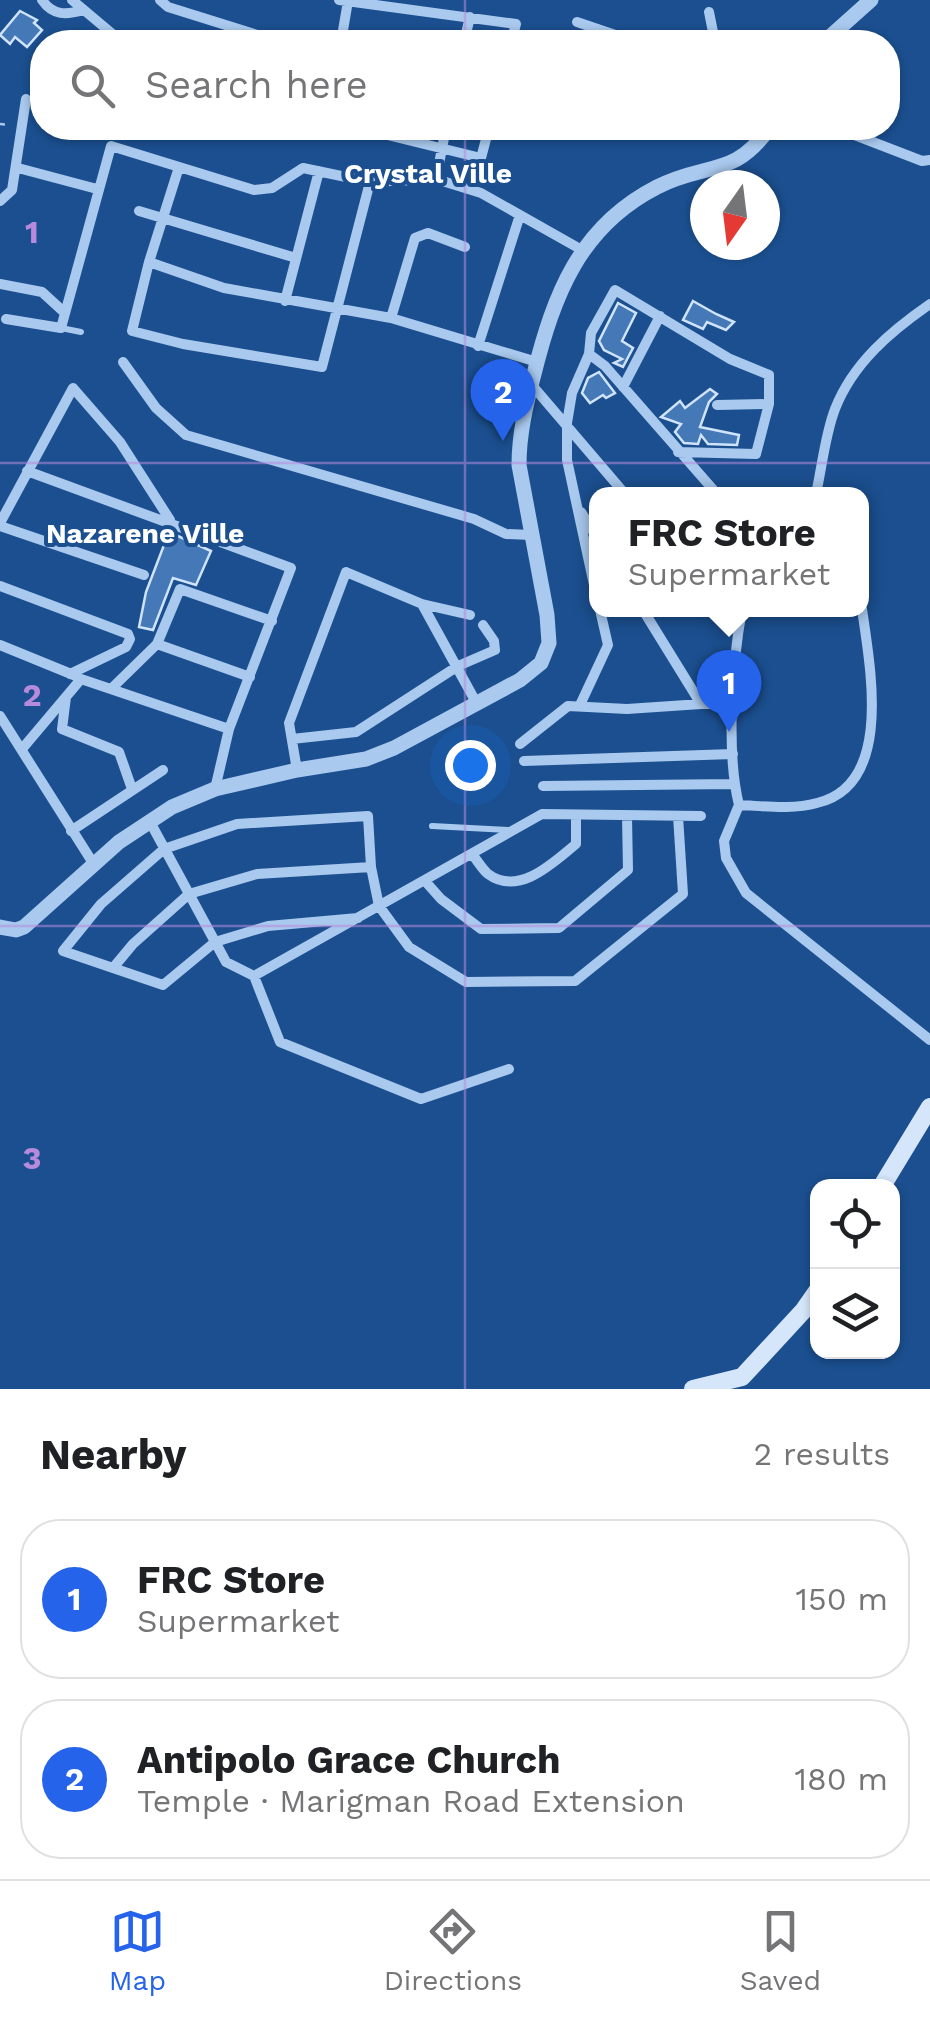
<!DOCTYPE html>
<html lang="en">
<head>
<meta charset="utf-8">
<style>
  :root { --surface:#fff; --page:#f2f2f2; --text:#202124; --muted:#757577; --line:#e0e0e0; --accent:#2563eb }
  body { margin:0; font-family:"Work Sans",sans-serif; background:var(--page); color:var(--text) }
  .controls { position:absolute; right:30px; bottom:30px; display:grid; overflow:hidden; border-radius:20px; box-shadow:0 2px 8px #0004 }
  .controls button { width:90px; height:90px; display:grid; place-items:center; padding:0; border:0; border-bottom:2px solid var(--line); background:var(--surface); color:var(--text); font:50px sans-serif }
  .compass { position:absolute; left:690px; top:170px; width:90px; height:90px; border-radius:50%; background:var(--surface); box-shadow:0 2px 8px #0004; rotate:194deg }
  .you { position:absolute; left:470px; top:765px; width:35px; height:35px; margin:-25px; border:8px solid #fff; border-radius:50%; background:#1a73e8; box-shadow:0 0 0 15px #1a73e833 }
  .badge { display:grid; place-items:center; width:65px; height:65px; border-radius:50%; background:var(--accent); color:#fff; font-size:32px; font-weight:700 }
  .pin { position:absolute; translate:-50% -82px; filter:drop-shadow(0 2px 5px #0008) }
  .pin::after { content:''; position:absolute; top:52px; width:35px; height:30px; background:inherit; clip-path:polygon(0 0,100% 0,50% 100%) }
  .popup { position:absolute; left:589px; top:487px; width:280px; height:130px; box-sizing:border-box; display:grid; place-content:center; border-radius:20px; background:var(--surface); filter:drop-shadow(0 2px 8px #0005); font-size:32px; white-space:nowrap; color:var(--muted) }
  .popup b { font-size:38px; color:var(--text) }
  .popup::after { content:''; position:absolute; left:50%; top:100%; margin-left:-20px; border:20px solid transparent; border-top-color:var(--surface) }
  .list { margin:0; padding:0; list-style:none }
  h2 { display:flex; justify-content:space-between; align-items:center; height:130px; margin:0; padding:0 40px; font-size:42px }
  h2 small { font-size:32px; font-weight:400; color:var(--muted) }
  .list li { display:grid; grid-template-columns:65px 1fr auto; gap:30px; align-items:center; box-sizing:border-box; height:160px; margin:0 20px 20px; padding:0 20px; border:2px solid var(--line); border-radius:40px }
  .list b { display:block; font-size:38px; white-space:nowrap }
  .list p { margin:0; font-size:32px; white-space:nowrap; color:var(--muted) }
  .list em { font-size:32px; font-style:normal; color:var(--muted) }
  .icon { flex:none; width:55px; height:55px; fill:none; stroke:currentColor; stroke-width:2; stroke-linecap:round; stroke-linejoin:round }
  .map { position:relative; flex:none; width:930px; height:1389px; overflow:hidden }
  .search { position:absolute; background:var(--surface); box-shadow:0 2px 8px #0004; left:30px; right:30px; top:30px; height:110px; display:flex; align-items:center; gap:25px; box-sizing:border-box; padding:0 35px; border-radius:40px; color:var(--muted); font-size:38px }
  .sheet { height:490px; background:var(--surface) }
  nav { display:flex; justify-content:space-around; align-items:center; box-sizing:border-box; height:140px; border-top:2px solid var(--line); background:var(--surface); font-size:28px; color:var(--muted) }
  nav a { display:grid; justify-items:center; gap:5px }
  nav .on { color:var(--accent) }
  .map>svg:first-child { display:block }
</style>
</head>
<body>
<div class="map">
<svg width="930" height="1389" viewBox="0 0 930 1389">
  <rect width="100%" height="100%" fill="#1b4f8f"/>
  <!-- building -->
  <path fill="#4478b7" stroke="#cfe3fa" stroke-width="2.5" d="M20,11L37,20L34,23L42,30L27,47L15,37L10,44L0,35Z
    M693,301L716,314L734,322L726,330L707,322L703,329L683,320Z
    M618,303L636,313L622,341L633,348L623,367L614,363L622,359L604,350L599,341Z
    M599,372L615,393L606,398L603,395L590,403L582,393L588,378Z
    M710,389L717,394L709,402L700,427L739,435L737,445L708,444L701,435L698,444L684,443L675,432L681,424L661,417L680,401L685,408Z
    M169,532L211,551L196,585L173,578L153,630L139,627L146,592Z"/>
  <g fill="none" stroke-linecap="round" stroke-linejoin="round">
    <!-- path -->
    <path stroke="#a9c9ee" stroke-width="2.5" stroke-dasharray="5 8" stroke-linecap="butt" d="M0,124L12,125"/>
    <!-- service -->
    <path stroke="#a9c9ee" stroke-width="6" d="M61,328L81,332
      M432,826L508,830"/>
    <!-- minor -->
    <path stroke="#a9c9ee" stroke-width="10" d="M42,0C53,16 66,15 84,10
      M72,0L122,42
      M160,0L168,7L280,42
      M339,0L516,24L511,42
      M709,12L715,42
      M577,22L636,42
      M341,42L348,1
      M464,42L470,17
      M359,128L481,158L489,128
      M849,128L852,134L922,161L930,160
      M179,167L149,262L132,331L183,344L322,367L370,182
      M18,168L97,189
      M436,179L446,128
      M0,201L12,190L26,99
      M139,211L296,258
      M149,262L224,288L391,318L537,362
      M0,284L42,292L65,313
      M285,301L319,171
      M391,318L415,238L428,233L465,247
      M6,319L61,328L111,146L254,190L272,188L303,168L370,182L436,179L481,193L582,250
      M478,346L520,215
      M589,354L605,366L717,494
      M123,362L156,408L186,435L474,519L506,534L531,535
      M531,384L625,494
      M623,387L660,316
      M717,405L769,404
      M27,471L291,568L229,729L215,789
      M816,494C822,467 825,435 835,409C853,363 891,331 930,304
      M581,512L596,536
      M0,523L73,388L120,442L170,520
      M0,526L144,575
      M0,586L128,634L130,639L126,647L70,674
      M596,594L567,460V423L572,393L589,354L591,333L615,290L730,359L769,375V404L756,454L678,452
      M422,604L470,615
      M862,609C870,667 894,785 817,803C792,810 764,806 739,805L724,841L726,858L746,893L930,1040
      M643,610L701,704H734
      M725,610L739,621
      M157,644L250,677
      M0,645L76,676
      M112,688L157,644L180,589L272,621
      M66,697L62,729L119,752L132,789
      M580,705L608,645L600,610
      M0,716L93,863
      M292,739L356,732L458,666L495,650L494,641L483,625
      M520,744L568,706L627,709L701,704
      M22,749L81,679L229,729
      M524,761L733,754
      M297,770L289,723L346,572L422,604L477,704
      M543,786L734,784
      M739,805C726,753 732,663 742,610
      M149,820L226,962L254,976L542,814L701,816
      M71,831L163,770
      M472,854C477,860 482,869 488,874C519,897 554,862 576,844V817
      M425,881L441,899L481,929L559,928L628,870L627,817
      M358,918L268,926L215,942L163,985L63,951L101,904L164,849L237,824L368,816L371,867L379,906L409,947L466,982L575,981L683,894L678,816
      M113,968L133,944L189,894L257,874L371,867
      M254,976L280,1042L421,1099L509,1069"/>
    <!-- tertiary -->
    <path stroke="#a9c9ee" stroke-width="15" d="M824,42L871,0
      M0,927L16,930L24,927L119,842L172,807L215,789L297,770L366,759L394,748L520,680L541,663L549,643L547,615L519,465C519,434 526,404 534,374C554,295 579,227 657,187C705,162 735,178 769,128"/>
    <!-- secondary -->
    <path stroke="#d6e6fa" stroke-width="18" d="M882,1186L930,1107
      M693,1389L742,1377L804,1310L818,1290"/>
  </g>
  <!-- grid -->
  <path fill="none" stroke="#b68bdc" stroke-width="2.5" stroke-opacity="0.55" d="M465,0V42M465,128V1389M0,463H930M0,926H930"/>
  <g text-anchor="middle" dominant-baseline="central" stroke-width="8" stroke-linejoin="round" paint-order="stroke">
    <!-- neighbourhood labels -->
    <g font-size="28" font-weight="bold" fill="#fff" stroke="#1b4f8f">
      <text x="428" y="173">Crystal Ville</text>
      <text x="145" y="533">Nazarene Ville</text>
    </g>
  </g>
  <g font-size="32" text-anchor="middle" font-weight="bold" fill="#b68bdc" stroke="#1b4f8f" stroke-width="8" stroke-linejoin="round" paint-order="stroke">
    <text x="32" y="243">1</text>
    <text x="32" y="706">2</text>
    <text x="32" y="1169">3</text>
  </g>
</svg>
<div class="controls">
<button><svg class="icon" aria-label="locate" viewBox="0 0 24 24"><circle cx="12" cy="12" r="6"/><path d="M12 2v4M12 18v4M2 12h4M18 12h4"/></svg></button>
<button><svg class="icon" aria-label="layers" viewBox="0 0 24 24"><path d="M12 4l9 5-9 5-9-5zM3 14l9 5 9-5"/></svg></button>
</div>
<svg class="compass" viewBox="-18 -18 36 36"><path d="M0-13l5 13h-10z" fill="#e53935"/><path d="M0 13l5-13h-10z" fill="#757577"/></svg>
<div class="you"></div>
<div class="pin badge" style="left:729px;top:732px">1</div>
<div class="popup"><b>FRC Store</b>Supermarket</div>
<div class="pin badge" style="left:503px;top:441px">2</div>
<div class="search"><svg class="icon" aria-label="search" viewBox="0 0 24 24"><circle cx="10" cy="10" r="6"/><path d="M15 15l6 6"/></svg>Search here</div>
</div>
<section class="sheet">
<h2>Nearby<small>2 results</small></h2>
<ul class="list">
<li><span class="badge">1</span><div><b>FRC Store</b><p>Supermarket</p></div><em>150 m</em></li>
<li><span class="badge">2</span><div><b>Antipolo Grace Church</b><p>Temple · Marigman Road Extension</p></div><em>180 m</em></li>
</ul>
</section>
<nav>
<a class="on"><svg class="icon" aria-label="map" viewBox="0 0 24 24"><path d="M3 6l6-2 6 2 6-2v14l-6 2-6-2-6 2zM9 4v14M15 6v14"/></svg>Map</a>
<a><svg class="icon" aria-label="directions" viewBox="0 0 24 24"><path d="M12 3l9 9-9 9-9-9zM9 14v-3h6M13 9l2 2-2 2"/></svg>Directions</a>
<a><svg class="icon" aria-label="saved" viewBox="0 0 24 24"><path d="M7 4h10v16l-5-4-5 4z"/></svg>Saved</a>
</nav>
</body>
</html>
